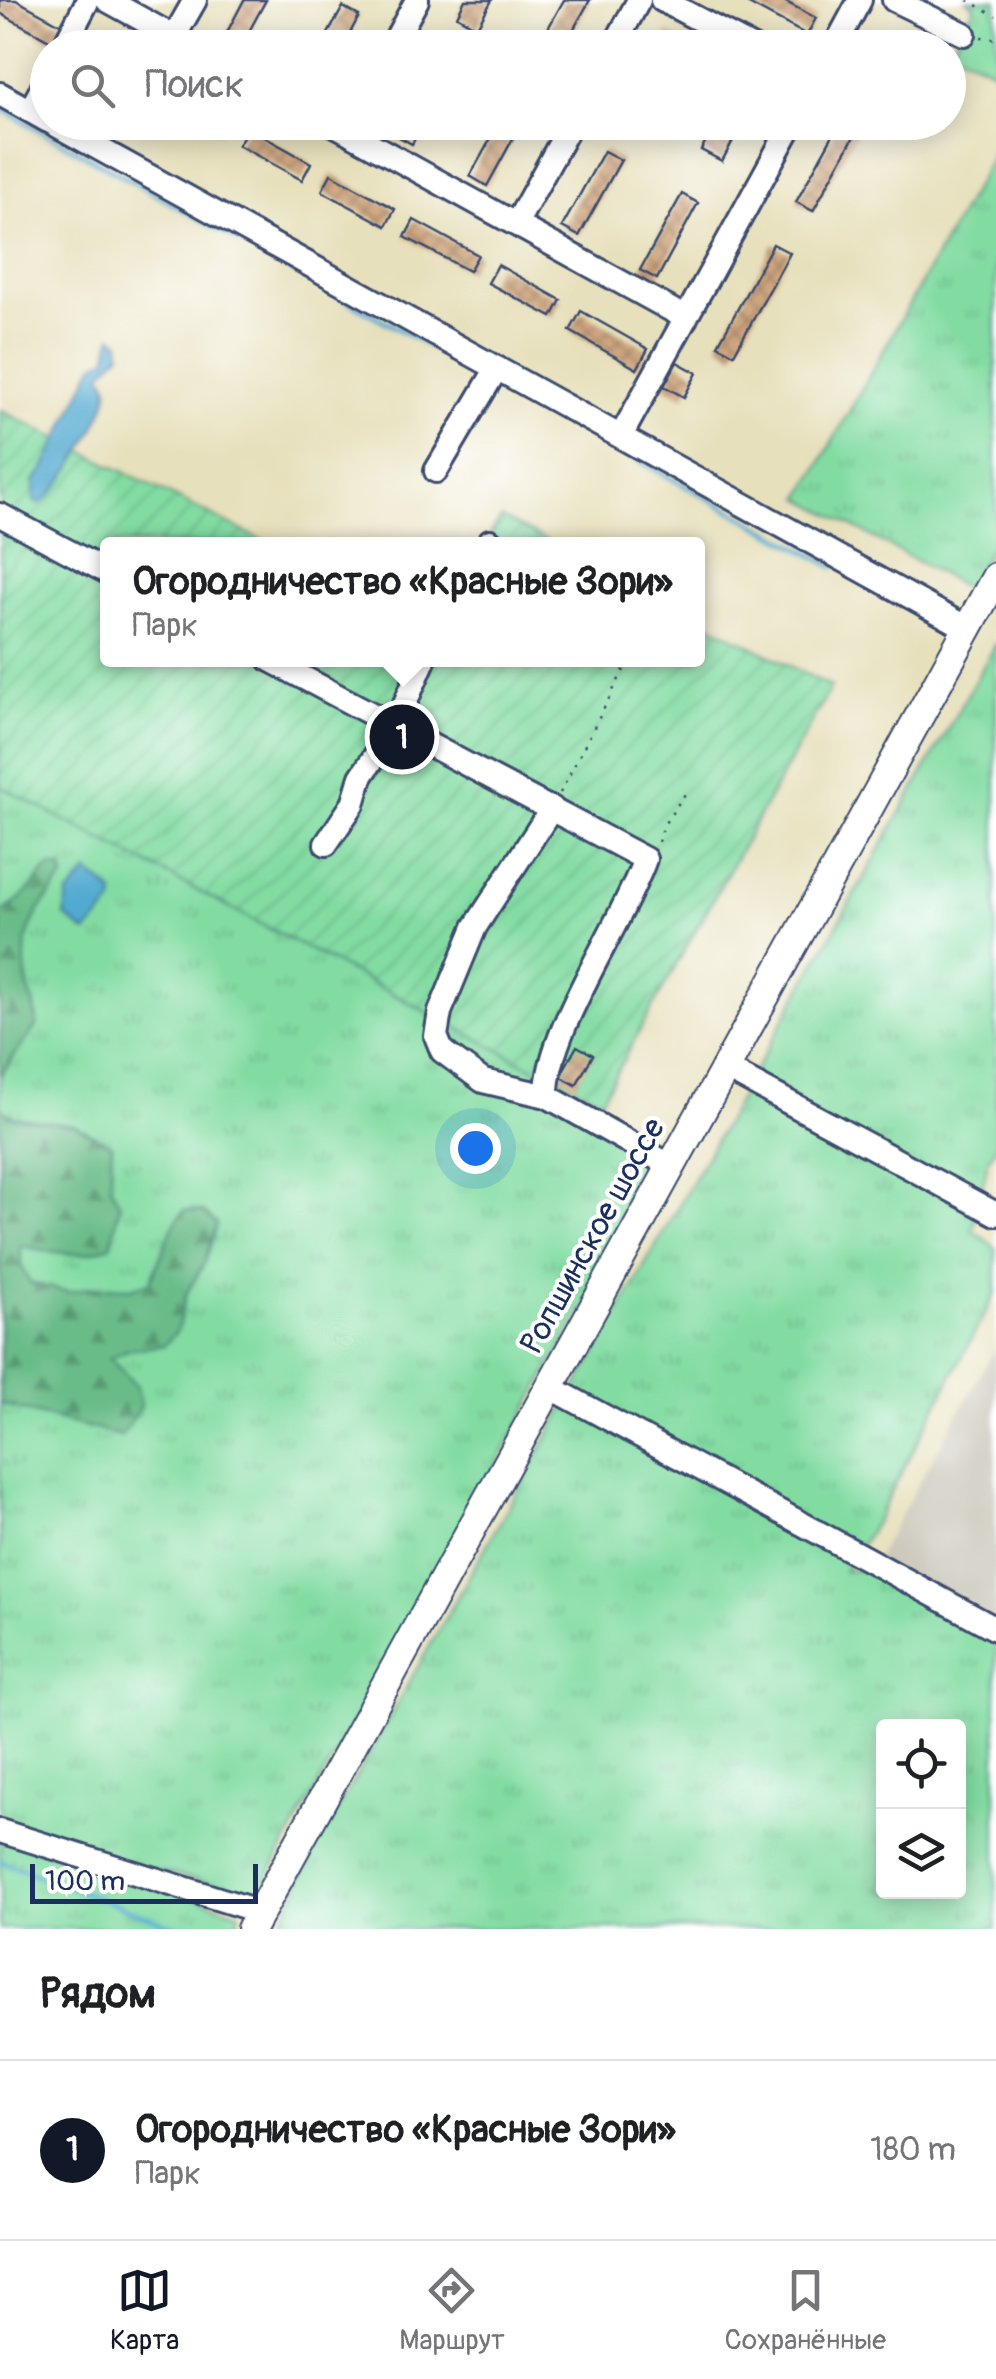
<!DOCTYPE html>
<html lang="ru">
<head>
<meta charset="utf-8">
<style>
  :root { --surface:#fff; --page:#f6f6f6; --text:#202124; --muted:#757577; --line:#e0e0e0; --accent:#111827 }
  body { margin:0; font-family:Pangolin,sans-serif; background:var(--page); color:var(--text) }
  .controls { position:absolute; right:30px; bottom:30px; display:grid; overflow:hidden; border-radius:10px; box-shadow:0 5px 25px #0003 }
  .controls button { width:90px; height:90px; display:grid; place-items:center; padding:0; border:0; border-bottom:2px solid var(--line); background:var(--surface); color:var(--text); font:50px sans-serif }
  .scale { position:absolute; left:30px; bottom:25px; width:228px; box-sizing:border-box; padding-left:10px; border:5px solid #1b2f5e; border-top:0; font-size:28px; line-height:35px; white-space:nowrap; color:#1b2f5e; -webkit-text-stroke:8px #fff; paint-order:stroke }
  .you { position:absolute; left:475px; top:1148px; width:35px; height:35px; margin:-25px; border:8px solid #fff; border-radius:50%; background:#1a73e8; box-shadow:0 0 0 15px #1a73e833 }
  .badge { display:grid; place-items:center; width:65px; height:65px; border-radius:50%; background:var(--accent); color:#fff; font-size:32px; font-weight:700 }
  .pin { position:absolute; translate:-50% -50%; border:5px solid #fff; box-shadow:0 2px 10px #0006 }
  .popup { position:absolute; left:100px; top:537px; width:605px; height:130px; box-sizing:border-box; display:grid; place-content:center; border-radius:10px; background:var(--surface); filter:drop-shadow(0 2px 8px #0005); font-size:32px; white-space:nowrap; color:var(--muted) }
  .popup b { font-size:38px; color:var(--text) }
  .popup::after { content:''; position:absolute; left:50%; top:100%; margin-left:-20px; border:20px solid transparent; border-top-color:var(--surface) }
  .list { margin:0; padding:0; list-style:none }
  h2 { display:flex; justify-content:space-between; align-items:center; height:130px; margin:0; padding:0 40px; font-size:42px }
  h2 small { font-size:32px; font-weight:400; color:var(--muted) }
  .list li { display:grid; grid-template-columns:65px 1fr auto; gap:30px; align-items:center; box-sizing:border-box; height:180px; padding:0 40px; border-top:2px solid var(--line) }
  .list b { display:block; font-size:38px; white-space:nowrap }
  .list p { margin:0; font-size:32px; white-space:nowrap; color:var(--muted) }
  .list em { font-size:32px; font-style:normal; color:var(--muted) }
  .icon { flex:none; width:55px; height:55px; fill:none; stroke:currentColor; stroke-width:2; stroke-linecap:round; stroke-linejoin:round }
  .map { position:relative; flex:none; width:996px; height:1929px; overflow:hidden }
  .search { position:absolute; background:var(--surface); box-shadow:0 5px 25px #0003; left:30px; right:30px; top:30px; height:110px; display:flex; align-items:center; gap:25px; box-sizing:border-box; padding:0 35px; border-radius:55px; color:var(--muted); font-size:38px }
  .sheet { height:310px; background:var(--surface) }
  nav { display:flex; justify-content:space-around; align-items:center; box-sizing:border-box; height:140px; border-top:2px solid var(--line); background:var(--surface); font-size:28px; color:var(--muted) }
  nav a { display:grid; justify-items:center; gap:5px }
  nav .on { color:var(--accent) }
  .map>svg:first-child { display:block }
</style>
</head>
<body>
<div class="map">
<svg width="996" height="1929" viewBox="0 0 996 1929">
  <defs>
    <pattern id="grass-tufts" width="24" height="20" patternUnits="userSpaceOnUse" patternTransform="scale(2.5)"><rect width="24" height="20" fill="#82dca2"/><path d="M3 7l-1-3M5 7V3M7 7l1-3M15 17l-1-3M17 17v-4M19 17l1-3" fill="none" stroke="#70bd8e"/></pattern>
    <pattern id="forest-firs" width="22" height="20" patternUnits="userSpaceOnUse" patternTransform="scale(2.5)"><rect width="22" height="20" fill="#69bc88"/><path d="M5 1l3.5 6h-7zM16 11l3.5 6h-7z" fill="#569972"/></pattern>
    <pattern id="garden-furrows" width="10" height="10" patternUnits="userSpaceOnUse" patternTransform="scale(2.5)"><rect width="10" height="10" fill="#82dca2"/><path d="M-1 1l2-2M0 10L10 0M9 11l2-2" fill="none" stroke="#70bd8e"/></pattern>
    <pattern id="building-cross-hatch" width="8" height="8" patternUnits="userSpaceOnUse" patternTransform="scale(2.5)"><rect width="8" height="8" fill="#cfa67f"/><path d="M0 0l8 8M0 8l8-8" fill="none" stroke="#a7886b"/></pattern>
  </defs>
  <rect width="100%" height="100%" fill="#fff"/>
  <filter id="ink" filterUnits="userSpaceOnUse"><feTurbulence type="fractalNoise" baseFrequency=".01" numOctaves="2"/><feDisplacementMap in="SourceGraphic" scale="20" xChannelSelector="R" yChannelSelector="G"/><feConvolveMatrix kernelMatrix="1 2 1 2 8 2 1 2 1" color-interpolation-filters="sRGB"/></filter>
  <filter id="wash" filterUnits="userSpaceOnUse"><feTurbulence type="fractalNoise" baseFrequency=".0048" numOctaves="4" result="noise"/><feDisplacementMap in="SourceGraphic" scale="40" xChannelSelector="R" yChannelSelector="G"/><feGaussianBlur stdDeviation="2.25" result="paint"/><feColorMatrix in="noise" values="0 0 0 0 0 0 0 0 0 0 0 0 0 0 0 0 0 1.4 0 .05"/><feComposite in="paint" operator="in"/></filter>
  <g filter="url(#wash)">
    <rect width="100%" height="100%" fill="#e7e0bc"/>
    <!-- industrial -->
    <path fill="#c8c4b8" d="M996,1347V1639L870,1569Z"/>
    <!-- grass -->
    <path fill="url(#grass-tufts)" stroke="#4e8680" stroke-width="2.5" fill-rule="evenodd" d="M967,0H996V71L950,50L975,6Z
      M996,149V537L968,589L801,498Z
      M996,644V1147L988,1161L973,1230L996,1248V1292L876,1521L844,1571L870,1569L996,1639V1929H278L315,1849ZM884,1726H958V1892H884Z
      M0,786L541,1072L536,1085L666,1159L258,1894L90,1855L0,1825Z
      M0,1836L240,1912L237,1929H0Z"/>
    <!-- forest -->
    <path fill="url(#forest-firs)" stroke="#427673" stroke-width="2.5" d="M50,867L62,868L64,878C34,914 17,936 28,986C32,1000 36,1010 37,1025L0,1076V912C24,902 32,883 50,867Z
      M0,1108L15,1117L74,1125L112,1145L111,1187L120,1205L111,1245C79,1260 55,1252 21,1246V1265L30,1283L69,1292L91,1287L131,1288L150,1282L173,1226L184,1210L203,1212L217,1224L205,1262L186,1294L177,1331L164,1345L127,1350L110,1358L137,1387L141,1406L121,1436L0,1404Z"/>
    <!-- garden -->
    <path fill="url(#garden-furrows)" stroke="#4e8680" stroke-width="2.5" d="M0,410L269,544H107V660H697V618L831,687L601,1100L541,1072L0,786Z
      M501,518L553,544H484Z"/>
    <!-- water -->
    <path fill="#53aad0" stroke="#376c97" stroke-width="2.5" d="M112,336L120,342L121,353L102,373C104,378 108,383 108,388C111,409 59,495 39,504L34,501V482L44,469L94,365L107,358Z
      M88,872L114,893L113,903L86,933L65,916L68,894Z"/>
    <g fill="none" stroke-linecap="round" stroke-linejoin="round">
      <!-- stream -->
      <path stroke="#53aad0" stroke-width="5" d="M0,108L483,376
        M497,383L834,567
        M0,1861L180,1929"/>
    </g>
    <g id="blocks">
      <!-- building -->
      <path fill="url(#building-cross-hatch)" d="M0,0H16L62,25L53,42L0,13Z
        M244,0H266L240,48H237L223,40Z
        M465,0H492L477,27L457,16Z
        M564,0H590L563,48H537Z
        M741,0H782L816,18L807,35Z
        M343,7L359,16L342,48H320Z
        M668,33L689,45L687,48H661Z
        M888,35L910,48H882Z
        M81,36L101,48H75Z
        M198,122H225L219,134Z
        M398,122H424L412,144L392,133Z
        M500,122H522L487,186L470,176Z
        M716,122H743L722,161L701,150Z
        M840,122H862L813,211L796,202Z
        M248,128L311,163L302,180L238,145Z
        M604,151L621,160L579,236L562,227Z
        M331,174L395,209L386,226L322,191Z
        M682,194L698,203L657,279L640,270Z
        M414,220L478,255L469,271L405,237Z
        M773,244L790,253L734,354L718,345Z
        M498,265L561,300L552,317L488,283Z
        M581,311L648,349L637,369L570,331Z
        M677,362L697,373L684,397L664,386Z
        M577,1046L593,1055L576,1085L560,1076Z"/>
    </g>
  </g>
  <g filter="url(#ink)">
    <use href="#blocks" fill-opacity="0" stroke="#3a4a6c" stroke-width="2.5"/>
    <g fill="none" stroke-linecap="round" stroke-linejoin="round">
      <defs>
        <path id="minor" d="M107,0L194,48
          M662,0L753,48
          M894,0L964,34
          M174,37L195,0
          M63,48L88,0
          M391,48L417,0
          M613,48L639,0
          M834,48L860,0
          M0,94L48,121
          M30,111L48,77
          M51,122L967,628
          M330,122L686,318
          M516,224L572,122
          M621,436L793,122
          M436,471L497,368
          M0,515L107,572
          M488,544L490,541
          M270,660L645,859C622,924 545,1034 547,1096
          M552,808L475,927L440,1012L436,1036L442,1051L483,1081L547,1096L671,1166
          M326,844L353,804L361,777L395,726L424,660
          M725,1068L996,1214
          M550,1387L996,1629
          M0,1831L261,1912"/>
        <path id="major" d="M251,1929L996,577"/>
      </defs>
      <!-- minor casing -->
      <use href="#minor" stroke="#3a4a6c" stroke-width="28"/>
      <!-- major casing -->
      <use href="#major" stroke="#3a4a6c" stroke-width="32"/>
      <!-- path -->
      <path stroke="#3a4a6c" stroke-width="2.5" stroke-dasharray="2.5 8" stroke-linecap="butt" d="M968,0L996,16
        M981,37L996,39
        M560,793L629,660
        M658,842L665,823L687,791"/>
      <!-- minor -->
      <use href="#minor" stroke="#fff" stroke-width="22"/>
      <!-- major -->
      <use href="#major" stroke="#fff" stroke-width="28"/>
    </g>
  </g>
  <g text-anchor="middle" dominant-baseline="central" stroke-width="8" stroke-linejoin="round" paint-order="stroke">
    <!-- street labels -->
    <g font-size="32" fill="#1b2f5e" stroke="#fff">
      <text transform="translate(593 1236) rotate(-61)">Ропшинское шоссе</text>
    </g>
  </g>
</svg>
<div class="controls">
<button><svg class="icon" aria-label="locate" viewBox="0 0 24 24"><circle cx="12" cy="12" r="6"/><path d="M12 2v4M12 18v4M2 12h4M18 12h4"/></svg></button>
<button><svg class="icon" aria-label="layers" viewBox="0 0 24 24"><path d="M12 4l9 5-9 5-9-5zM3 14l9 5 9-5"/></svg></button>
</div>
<div class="scale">100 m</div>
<div class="you"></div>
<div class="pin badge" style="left:402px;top:737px">1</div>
<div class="popup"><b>Огородничество «Красные Зори»</b>Парк</div>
<div class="search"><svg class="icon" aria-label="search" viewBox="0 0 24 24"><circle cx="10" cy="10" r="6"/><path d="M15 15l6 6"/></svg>Поиск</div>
</div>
<section class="sheet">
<h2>Рядом<small></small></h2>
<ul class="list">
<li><span class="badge">1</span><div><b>Огородничество «Красные Зори»</b><p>Парк</p></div><em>180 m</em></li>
</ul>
</section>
<nav>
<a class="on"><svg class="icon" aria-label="map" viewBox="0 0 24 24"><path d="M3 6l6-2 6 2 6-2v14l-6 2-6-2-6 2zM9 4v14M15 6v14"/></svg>Карта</a>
<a><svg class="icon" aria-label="directions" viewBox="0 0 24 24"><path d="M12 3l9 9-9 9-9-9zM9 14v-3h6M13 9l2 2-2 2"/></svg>Маршрут</a>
<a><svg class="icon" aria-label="saved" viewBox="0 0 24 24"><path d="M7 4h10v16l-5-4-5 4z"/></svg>Сохранённые</a>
</nav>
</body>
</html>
